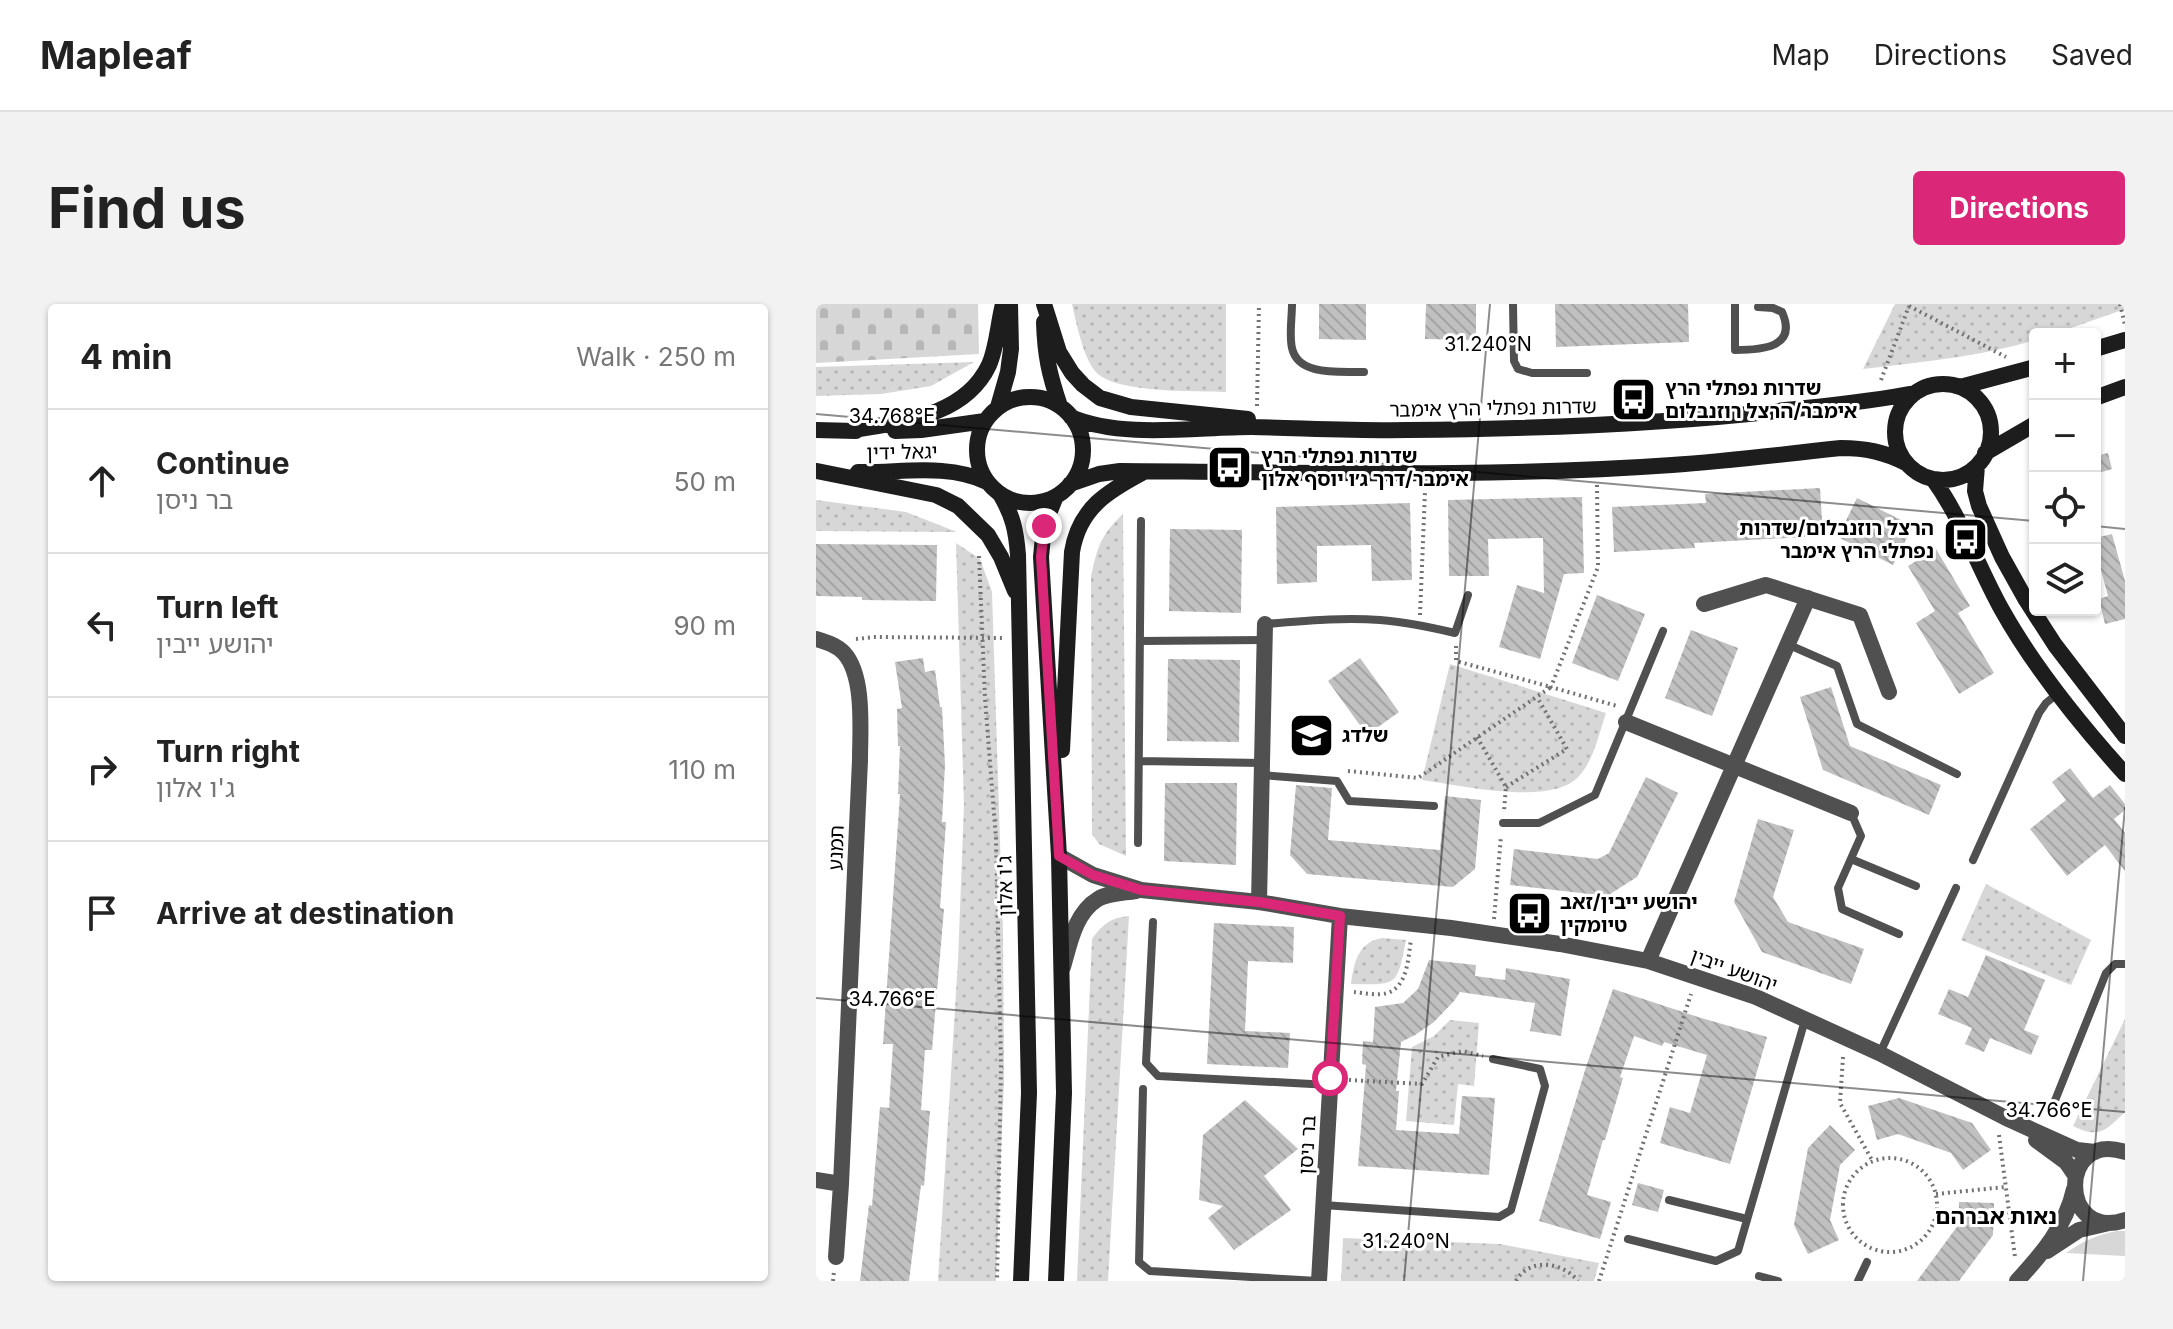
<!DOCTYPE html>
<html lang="en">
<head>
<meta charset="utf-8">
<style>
  :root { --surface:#fff; --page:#f2f2f2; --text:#222; --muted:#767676; --line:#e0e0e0; --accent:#db2777 }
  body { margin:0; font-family:Inter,"Noto Sans Hebrew",sans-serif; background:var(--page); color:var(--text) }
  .controls { position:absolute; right:24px; top:24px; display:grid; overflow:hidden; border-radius:8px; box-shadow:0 2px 6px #0004 }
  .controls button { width:72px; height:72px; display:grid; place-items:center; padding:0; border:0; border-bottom:2px solid var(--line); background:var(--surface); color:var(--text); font:40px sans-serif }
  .stop { position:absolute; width:24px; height:24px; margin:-18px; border:6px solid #db2777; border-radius:50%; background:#fff }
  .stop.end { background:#db2777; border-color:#fff; box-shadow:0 2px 8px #0008 }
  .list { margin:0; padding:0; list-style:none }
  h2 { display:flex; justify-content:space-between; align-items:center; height:104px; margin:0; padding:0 32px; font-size:34px }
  h2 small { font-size:26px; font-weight:400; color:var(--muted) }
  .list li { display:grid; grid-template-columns:52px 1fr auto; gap:24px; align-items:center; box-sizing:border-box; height:144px; padding:0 32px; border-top:2px solid var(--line) }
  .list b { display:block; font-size:30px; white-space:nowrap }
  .list p { margin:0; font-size:26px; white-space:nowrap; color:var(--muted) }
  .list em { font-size:26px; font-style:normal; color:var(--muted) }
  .icon { flex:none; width:44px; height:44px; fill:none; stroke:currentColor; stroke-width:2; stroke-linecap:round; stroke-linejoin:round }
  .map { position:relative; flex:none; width:1309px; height:977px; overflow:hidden; border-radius:8px }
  header { display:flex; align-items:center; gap:48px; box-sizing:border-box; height:112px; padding:0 40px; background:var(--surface); border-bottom:2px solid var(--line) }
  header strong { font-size:38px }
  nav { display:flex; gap:44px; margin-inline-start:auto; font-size:28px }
  .intro { display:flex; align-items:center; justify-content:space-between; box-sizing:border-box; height:192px; padding:0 48px }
  h1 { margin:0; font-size:56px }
  .button { padding:20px 36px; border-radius:8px; background:var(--accent); color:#fff; font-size:28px; font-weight:700 }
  main { display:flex; gap:48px; padding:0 48px }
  aside { flex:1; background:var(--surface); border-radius:8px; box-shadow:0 2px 6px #0004 }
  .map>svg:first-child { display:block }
</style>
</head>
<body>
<header>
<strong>Mapleaf</strong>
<nav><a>Map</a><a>Directions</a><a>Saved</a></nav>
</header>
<div class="intro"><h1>Find us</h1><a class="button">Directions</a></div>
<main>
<aside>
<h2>4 min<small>Walk · 250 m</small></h2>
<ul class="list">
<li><svg class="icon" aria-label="ahead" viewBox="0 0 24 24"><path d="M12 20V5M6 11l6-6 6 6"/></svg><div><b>Continue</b><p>בר ניסן</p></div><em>50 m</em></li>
<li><svg class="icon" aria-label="left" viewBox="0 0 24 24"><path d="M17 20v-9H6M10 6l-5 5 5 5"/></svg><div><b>Turn left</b><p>יהושע ייבין</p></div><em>90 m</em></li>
<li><svg class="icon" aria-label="right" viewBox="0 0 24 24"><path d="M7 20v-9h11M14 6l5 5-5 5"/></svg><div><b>Turn right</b><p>ג'ו אלון</p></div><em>110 m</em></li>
<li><svg class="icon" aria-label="arrive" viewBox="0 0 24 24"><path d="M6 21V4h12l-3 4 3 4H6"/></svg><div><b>Arrive at destination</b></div></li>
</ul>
</aside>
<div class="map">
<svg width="1309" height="977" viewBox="0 0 1309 977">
  <defs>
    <pattern id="cemetery-stones" width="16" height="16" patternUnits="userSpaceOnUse" patternTransform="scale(2)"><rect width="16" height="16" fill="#d7d7d7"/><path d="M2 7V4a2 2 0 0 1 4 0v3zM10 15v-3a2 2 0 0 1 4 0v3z" fill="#b7b7b7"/></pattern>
    <pattern id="park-dots" width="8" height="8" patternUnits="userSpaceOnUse" patternTransform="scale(2)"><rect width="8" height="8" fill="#d7d7d7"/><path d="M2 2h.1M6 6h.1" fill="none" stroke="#b7b7b7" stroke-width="1.8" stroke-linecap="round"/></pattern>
    <pattern id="building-back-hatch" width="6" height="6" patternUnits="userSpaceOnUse" patternTransform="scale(2)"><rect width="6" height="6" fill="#c0c0c0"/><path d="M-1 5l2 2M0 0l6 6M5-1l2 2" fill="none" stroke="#a3a3a3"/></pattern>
  </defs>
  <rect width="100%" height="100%" fill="#fff"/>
  <!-- grass -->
  <path fill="#d7d7d7" d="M1301,927H1309V952L1250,949C1267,937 1281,931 1301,927Z"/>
  <!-- cemetery -->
  <path fill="url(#cemetery-stones)" d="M0,0H162L163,50L0,59Z"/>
  <!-- park -->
  <path fill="url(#park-dots)" d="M256,0H410V88C380,87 304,89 282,70C268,58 260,18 256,0Z
    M1079,0H1309V5L1238,30H1219V36C1164,53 1104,58 1047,65Z
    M158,58L115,82L65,90L0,92V63Z
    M0,196L90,208L141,228L0,227Z
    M307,210L310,552L283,540L276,530L275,272C282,242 284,232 307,210Z
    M140,239L164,255L176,288L187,631L188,774L180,977H122L142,657L148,501Z
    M634,360L790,409C783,429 778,456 763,472C736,503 644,481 606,476Z
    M1170,580L1275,636L1255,681L1145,636Z
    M313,612L292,977H261L276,635C287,620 294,614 313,612Z
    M566,634L590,636C581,682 582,681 535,680C538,659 542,638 566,634Z
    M1309,715V808C1289,827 1283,835 1257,822Z
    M634,716L663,719L658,782L642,780L638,821L590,817L596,743L618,732Z
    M527,934L684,940L783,959L778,977H525Z"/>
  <!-- building -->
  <path fill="url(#building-back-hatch)" d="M503,0H550V36L503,35Z
    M610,0H660V36L609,35Z
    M739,0H872L873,38L740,43Z
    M1292,149L1296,165L1279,170V152Z
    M1004,184L1007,232L878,239L879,244L798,248L796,203L890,199L889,190Z
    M766,193L768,269L748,270L724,355L683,343L701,281L728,289L727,234L672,235L673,272H633L632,196Z
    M1041,194L1097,222L1077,261L1022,233Z
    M594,199L596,276L556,277L555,241L501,242V278L461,280L460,203Z
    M354,225L426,226L425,309L353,307Z
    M1296,230L1309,277V315L1289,320L1283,295L1292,292L1284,262L1279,263V234Z
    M0,240L121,241L120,297L46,296V293L0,292Z
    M1120,245L1154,302L1142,309L1178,369L1143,390L1100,319L1119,307L1092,262Z
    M781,291L829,310L802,377L756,359Z
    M875,326L922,344L896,412L849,394Z
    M107,354L109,368L119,366L124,403H126L129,461L126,518H130L124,604L128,605L116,746H109L105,806L114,807L108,882L105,881L93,977H44L53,901L56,902L64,803L73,804L77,740H67L84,490H82L84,442H82L81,405L86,404L79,358Z
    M544,354L583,408L551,431L512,377Z
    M352,355L424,356L423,438L351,437Z
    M1015,383L1034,442L1125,481L1113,511L1007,466L984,393Z
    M1254,464L1277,494L1294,481L1309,500V506L1298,515L1309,529V567L1289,541L1251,572L1214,525L1250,496L1236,478Z
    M830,473L862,489L821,573L791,592L694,581L698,545L782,555L793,549Z
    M349,479H421L420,561L348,557Z
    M480,481L516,484L512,536L624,546L629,492L665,496L659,565L637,583L491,570L474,551Z
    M942,515L978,526L957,593L972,618L1048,645L1035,680L946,648L918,598Z
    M398,619L478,623L477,659L432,657L429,727L474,729L472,764L391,760Z
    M1170,651L1229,676L1208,726L1223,732L1215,751L1174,734L1168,748L1149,740L1156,724L1122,710L1133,685L1152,693Z
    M613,656L660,661L659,672L689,676L690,664L754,675L745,732L714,727L719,699L644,688L638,697L618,718L599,731L585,738L580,787H583L580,826L643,830L646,792L679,794L673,871L542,862L550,761L546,760L547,737L557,738L559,703L587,699L602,685Z
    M797,685L882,713L951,733L914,860L844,839L854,803L874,809L891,751L848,738L846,742L818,732L804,773L807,774L789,836H787L771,891L795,898L784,935L723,917L770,763Z
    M1083,794L1156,819L1175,846L1147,866L1135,849L1082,830L1061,836L1052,802Z
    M429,796L482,845L448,872L475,906L418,946L392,914L407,902L383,896L387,831Z
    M1014,821L1039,846L1024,861L1014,916L1023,936L992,950L978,921L992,844Z
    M822,879L848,886L842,908L816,901Z
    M1143,898L1178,899L1177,931L1143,977H1101L1143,920Z"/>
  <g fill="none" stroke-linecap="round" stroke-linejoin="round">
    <!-- path -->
    <path stroke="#727272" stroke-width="4" stroke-dasharray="2 4" stroke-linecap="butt" d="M1304,0L1309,21
      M1093,2L1190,53
      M1065,76L1093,2
      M441,102L443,0
      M781,181L782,263L735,383L801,402
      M163,252L169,394L180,535L185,760L181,977
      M604,311L609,188
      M40,335L59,333L187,334
      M640,342V357L735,383
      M661,433L690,483L688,507
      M532,467L602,474L735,383
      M690,483L751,445L721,393
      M678,615L685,532
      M538,688C548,689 562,692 571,689C592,683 592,653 595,636
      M1027,753L1024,799L1057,858
      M533,776L606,780L622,753L647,747L667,752
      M1183,831L1199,953
      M1027 901a47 47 0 1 1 94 0a47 47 0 1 1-94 0Z
      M1120,890L1189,883
      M17,977L18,967
      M700,977C713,953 747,958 762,977
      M783,977L875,690"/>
    <!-- lane -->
    <path stroke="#505050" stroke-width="8" d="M476,0C476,14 473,31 476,44C482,73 526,67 548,68
      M697,0L698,57L702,65L716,69H771
      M919,0V46C945,46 982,44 966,8L957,4L942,3
      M449,320C487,317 526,313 564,316C589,318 614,323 639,329L652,291
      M324,337L448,336
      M971,340L1021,362L1041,420L1141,470
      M323,457L446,459
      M446,471L521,477L533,497L618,502
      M1035,509L1045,532L1022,584L1026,605L1083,630
      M687,519H723L779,491L847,327
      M322,539L325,217
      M1035,555L1100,582
      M1157,556L1223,409L1230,399L1241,390
      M337,618L330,759L342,772L514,781
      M1064,749L1140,584
      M327,785L323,958L334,967L502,977
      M1238,799L1290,669L1299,660H1309
      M853,896L931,915
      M507,901L683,913L695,906L729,782L724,765L677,755
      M812,935L900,957L922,947L989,716
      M943,972L962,977
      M1042,977L1051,958"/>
    <!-- street -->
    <path stroke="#505050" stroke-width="16" d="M888,300L950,281L1044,311L1073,388
      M0,335C10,338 21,341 28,349C49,372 44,427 44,456L25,880L20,953
      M810,418L1035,509
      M243,552L277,571L325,586L443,598L524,612L635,624L744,640L832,657L940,693L1063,749L1190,814L1261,846L1279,848
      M443,598L449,320
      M832,657L992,294
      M247,663C254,639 259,609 282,595C292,589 308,589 320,587
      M1220,836L1250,858L1259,871
      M1309,848C1242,826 1243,938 1309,916
      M0,876L25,880
      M1231,947L1263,926L1293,919
      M503,977L524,612
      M1201,977C1226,950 1250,922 1258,885"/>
    <!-- secondary -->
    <path stroke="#1d1d1d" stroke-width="16" d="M228,0L243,48L256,69L267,81L284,94L315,103L432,115
      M228,18C229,51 233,70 244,102
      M1279,45L1309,36
      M1079 128a48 48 0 1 1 96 0a48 48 0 1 1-96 0Z
      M1144,83L1219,63
      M161 146a53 53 0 1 1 106 0a53 53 0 1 1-106 0Z
      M1279,94L1309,83
      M182,103L192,68L195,45L194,0
      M255,113C306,135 380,123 435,123C487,124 540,127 592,126C715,125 838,121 961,107C1007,102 1053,98 1099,89
      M0,126L40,127
      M32,127C82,118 148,114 173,61C181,43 182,19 187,0
      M79,127L105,126L169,117
      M1169,149L1219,120
      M1161,162L1159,187L1163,202L1186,253L1210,296L1239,341L1309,432
      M1,167L120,191L142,202L172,231L185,253L199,287
      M42,168C85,169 131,159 171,178
      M1117,175C1146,215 1162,263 1186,306C1219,365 1264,420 1309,470
      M254,180L283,170L304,167C488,168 673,174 856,161C913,157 969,150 1025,144C1050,144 1068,148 1090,159
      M184,190C197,212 200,226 202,251L213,789L205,977
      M246,446L256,248C263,204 292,187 328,168
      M240,977L248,789L243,552L225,253L228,222L240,192"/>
  </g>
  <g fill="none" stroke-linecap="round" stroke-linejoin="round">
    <!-- route -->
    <path stroke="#db2777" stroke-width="10" d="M228,222L225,253L243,552L277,571L325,586L443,598L524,612L514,774"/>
  </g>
  <!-- ticks -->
  <path fill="none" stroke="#000" stroke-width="2" stroke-opacity="0.45" d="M0,110L1219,217M1279,222L1309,225M0,694L1309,808M588,977L674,0M1267,977L1309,503"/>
  <!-- icons -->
  <defs>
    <symbol id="bus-square" viewBox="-11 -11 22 22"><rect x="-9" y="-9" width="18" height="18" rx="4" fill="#000" stroke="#fff"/><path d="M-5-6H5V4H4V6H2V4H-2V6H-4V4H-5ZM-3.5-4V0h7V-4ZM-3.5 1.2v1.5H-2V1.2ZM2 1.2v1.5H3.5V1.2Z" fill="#fff"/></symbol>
    <symbol id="school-square" viewBox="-11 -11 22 22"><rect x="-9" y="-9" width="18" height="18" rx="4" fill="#000" stroke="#fff"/><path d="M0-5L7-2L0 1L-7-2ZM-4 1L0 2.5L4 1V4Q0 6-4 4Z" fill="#fff"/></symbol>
  </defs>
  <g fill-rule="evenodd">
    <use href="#bus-square" x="792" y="70" width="51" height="51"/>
    <use href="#bus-square" x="388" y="138" width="51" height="51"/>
    <use href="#bus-square" x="1124" y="210" width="51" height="51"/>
    <use href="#school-square" x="470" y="406" width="51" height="51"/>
    <use href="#bus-square" x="688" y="584" width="51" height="51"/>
  </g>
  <g text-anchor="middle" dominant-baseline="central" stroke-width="6" stroke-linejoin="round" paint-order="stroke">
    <!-- poi labels -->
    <g font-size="20" font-weight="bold" fill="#000" stroke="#fff" text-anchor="start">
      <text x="849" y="84">שדרות נפתלי הרץ<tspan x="849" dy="23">אימבר/הרצל רוזנבלום</tspan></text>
      <text x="445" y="152">שדרות נפתלי הרץ<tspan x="445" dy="23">אימבר/דרך ג׳ו יוסף אלון</tspan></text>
      <text x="1118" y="224" text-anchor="end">הרצל רוזנבלום/שדרות<tspan x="1118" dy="23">נפתלי הרץ אימבר</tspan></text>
      <text x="526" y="431">שלדג</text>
      <text x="744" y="598">יהושע ייבין/זאב<tspan x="744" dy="23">טיומקין</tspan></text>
    </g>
    <!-- street labels -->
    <g font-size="20" fill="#000" stroke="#fff">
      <text transform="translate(677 104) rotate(-1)">שדרות נפתלי הרץ אימבר</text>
      <text transform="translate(86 148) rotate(-1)">יגאל ידין</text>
      <text transform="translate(20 544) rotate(-88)">תמנע</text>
      <text transform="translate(189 582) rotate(-91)">ג'ו אלון</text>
      <text transform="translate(918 666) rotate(20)">יהושע ייבין</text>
      <text transform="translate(491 841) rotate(-87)">בר ניסן</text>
    </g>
    <!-- neighbourhood labels -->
    <g font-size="22" font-weight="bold" fill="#000" stroke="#fff">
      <text x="1180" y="912">נאות אברהם</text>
    </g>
  </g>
  <g font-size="20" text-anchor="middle" fill="#000" stroke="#fff" stroke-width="6" stroke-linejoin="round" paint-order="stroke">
    <text x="672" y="47">31.240°N</text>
    <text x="76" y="119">34.768°E</text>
    <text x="76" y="702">34.766°E</text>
    <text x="1233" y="813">34.766°E</text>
    <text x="590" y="944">31.240°N</text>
  </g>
</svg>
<div class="controls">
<button>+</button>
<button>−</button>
<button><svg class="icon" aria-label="locate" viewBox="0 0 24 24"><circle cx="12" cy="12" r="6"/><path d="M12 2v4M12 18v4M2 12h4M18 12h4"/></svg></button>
<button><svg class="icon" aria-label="layers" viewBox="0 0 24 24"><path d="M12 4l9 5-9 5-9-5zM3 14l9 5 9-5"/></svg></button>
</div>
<div class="stop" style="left:514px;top:774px"></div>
<div class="stop end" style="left:228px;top:222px"></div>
</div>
</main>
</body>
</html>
